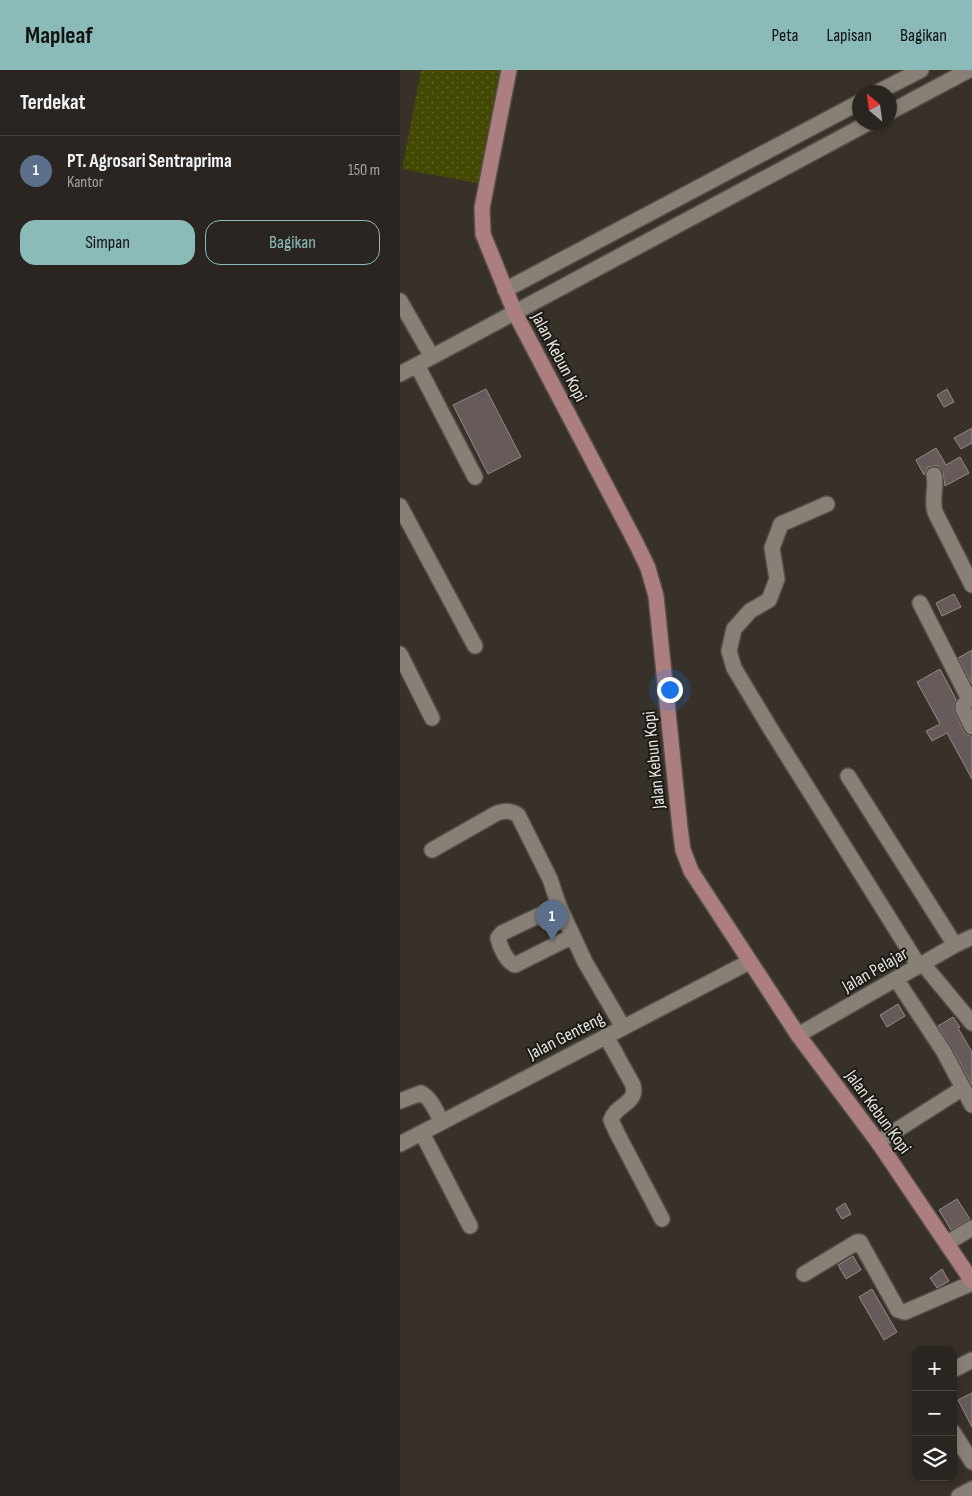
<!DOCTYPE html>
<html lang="id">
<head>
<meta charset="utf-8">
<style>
  :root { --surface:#2a2520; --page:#322d29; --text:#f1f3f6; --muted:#a5a5a5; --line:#46423e; --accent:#8bbbb9 }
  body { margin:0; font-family:"Sofia Sans Condensed",sans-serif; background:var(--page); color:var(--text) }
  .controls { position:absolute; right:15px; bottom:15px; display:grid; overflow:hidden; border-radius:10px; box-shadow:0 2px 8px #0003 }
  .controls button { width:45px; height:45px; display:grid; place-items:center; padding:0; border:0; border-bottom:1px solid var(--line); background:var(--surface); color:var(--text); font:25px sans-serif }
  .compass { position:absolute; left:452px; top:15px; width:45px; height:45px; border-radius:50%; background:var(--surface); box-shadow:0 2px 8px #0003; rotate:331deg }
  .you { position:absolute; left:269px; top:619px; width:18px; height:18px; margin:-12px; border:4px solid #fff; border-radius:50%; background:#1a73e8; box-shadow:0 0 0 8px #1a73e833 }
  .badge { display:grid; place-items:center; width:32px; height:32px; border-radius:50%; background:var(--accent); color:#fff; font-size:16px; font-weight:700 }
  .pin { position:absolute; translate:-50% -41px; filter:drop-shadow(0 1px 2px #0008) }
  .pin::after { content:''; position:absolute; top:26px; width:18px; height:15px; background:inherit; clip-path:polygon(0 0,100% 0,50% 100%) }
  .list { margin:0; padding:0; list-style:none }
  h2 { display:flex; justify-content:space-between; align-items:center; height:65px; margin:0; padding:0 20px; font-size:21px }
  h2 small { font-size:16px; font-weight:400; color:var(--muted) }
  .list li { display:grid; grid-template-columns:32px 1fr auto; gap:15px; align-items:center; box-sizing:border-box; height:70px; padding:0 20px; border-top:1px solid var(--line) }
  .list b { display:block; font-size:19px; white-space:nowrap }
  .list p { margin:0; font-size:16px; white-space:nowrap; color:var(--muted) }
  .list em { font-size:16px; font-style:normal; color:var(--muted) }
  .actions { display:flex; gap:10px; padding:15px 20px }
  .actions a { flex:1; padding:11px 0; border:1px solid var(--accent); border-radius:15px; text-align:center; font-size:18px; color:var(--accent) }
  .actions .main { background:var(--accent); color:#111 }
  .icon { flex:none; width:28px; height:28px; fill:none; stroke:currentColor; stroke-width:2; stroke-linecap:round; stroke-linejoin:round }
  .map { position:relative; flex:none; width:572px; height:1426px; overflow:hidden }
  header { display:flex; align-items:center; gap:30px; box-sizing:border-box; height:70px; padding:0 25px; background:var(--accent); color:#111 }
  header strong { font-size:24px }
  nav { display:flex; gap:28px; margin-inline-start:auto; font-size:18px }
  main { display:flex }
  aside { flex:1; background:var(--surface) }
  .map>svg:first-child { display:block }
</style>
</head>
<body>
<header>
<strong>Mapleaf</strong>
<nav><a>Peta</a><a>Lapisan</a><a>Bagikan</a></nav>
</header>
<main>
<aside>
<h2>Terdekat<small></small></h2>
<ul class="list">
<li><span class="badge" style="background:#5c6f8a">1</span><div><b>PT. Agrosari Sentraprima</b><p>Kantor</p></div><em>150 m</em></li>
</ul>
<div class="actions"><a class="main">Simpan</a><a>Bagikan</a></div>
</aside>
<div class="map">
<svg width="572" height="1426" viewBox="0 0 572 1426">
  <defs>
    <pattern id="grass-dots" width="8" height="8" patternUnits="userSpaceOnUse" patternTransform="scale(1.25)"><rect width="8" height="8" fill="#434903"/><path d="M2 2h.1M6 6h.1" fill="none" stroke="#5e6327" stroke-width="1.8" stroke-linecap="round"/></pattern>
  </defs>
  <rect width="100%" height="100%" fill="#38312a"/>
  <!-- grass -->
  <path fill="url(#grass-dots)" d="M21,0H100L78,113L2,99Z"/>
  <!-- building -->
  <path fill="#675a5a" stroke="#958887" d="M86,319L121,387L88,404L53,335Z
    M547,319L554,332L544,337L537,325Z
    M572,358V373L561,379L554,368Z
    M536,378L546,395L560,387L569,403L545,416L543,403L538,396H533L528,397L524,405L516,390Z
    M554,524L561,537L542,546L536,533Z
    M572,580V614L558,588Z
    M540,599L556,629L554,636L555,643L564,662L567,665L572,666V709L547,663L532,671L526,661L540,654L517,612Z
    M498,934L505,946L487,957L480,945Z
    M553,947L560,957L558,958L572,982V1015L552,978L538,956Z
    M557,1129L570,1149L551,1160L539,1140Z
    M445,1133L451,1144L442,1149L436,1139Z
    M453,1186L461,1200L446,1209L438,1195Z
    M542,1199L549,1211L537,1218L530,1208Z
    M472,1219L497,1262L484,1270L459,1227Z
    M572,1323V1357L558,1330Z"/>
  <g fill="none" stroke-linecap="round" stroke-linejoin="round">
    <defs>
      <path id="minor" d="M478,22L521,0
        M490,42L569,0
        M105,220L460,32
        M0,231L32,287
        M17,295L75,407
        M0,304L470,52
        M534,405C537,417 531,430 535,442L572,515
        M427,434L381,454L372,478L377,509L369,530L350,541L334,559L329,581L334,598L370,658L519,896
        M0,436L75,576
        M520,533L566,623L568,630L563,636V639L572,657
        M0,584L32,648
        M448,706L555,875
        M32,780L97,743C105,741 111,740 118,745L150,809L159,836L185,892L223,957
        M159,836L102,863L98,868C100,877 106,891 115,895L173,866
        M523,894L572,953
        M496,909L544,982L572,1035
        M398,965L555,875L572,867
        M206,966L233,1015C238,1034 216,1034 211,1050L217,1063L262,1149
        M0,1031L21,1023C31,1028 36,1041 41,1051
        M22,1063L70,1156
        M478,1072L563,1018
        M0,1074L349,892
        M547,1173L572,1158
        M404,1204L457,1172H460L498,1240L505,1242L572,1213
        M553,1300L572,1290
        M553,1362L572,1392
        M559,1426L572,1419"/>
      <path id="major" d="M109,0L82,138L83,164L115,243L236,473L248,498L256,526L280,758L283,780L291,801L398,965L478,1072L572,1211"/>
    </defs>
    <!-- minor casing -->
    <use href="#minor" stroke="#534e47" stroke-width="18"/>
    <!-- major casing -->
    <use href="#major" stroke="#534e47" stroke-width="18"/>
    <!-- minor -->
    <use href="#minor" stroke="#888077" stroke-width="15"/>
    <!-- major -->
    <use href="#major" stroke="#ad7e7f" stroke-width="15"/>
  </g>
  <g text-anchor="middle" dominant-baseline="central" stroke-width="4" stroke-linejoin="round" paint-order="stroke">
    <!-- street labels -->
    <g font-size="18" fill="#e7e3de" stroke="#1c1a16">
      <text transform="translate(159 287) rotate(62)">Jalan Kebun Kopi</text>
      <text transform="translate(254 690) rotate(-96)">Jalan Kebun Kopi</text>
      <text transform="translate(475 900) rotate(-30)">Jalan Pelajar</text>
      <text transform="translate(166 966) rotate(-27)">Jalan Genteng</text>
      <text transform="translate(478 1042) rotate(54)">Jalan Kebun Kopi</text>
    </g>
  </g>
</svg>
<div class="controls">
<button>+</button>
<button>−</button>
<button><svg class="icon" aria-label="layers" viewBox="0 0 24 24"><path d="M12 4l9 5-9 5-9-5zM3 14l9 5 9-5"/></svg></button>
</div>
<svg class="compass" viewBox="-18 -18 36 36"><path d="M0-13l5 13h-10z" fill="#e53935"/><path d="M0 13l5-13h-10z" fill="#a5a5a5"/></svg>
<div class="you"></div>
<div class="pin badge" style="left:152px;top:871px;background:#5c6f8a">1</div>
</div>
</main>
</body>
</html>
